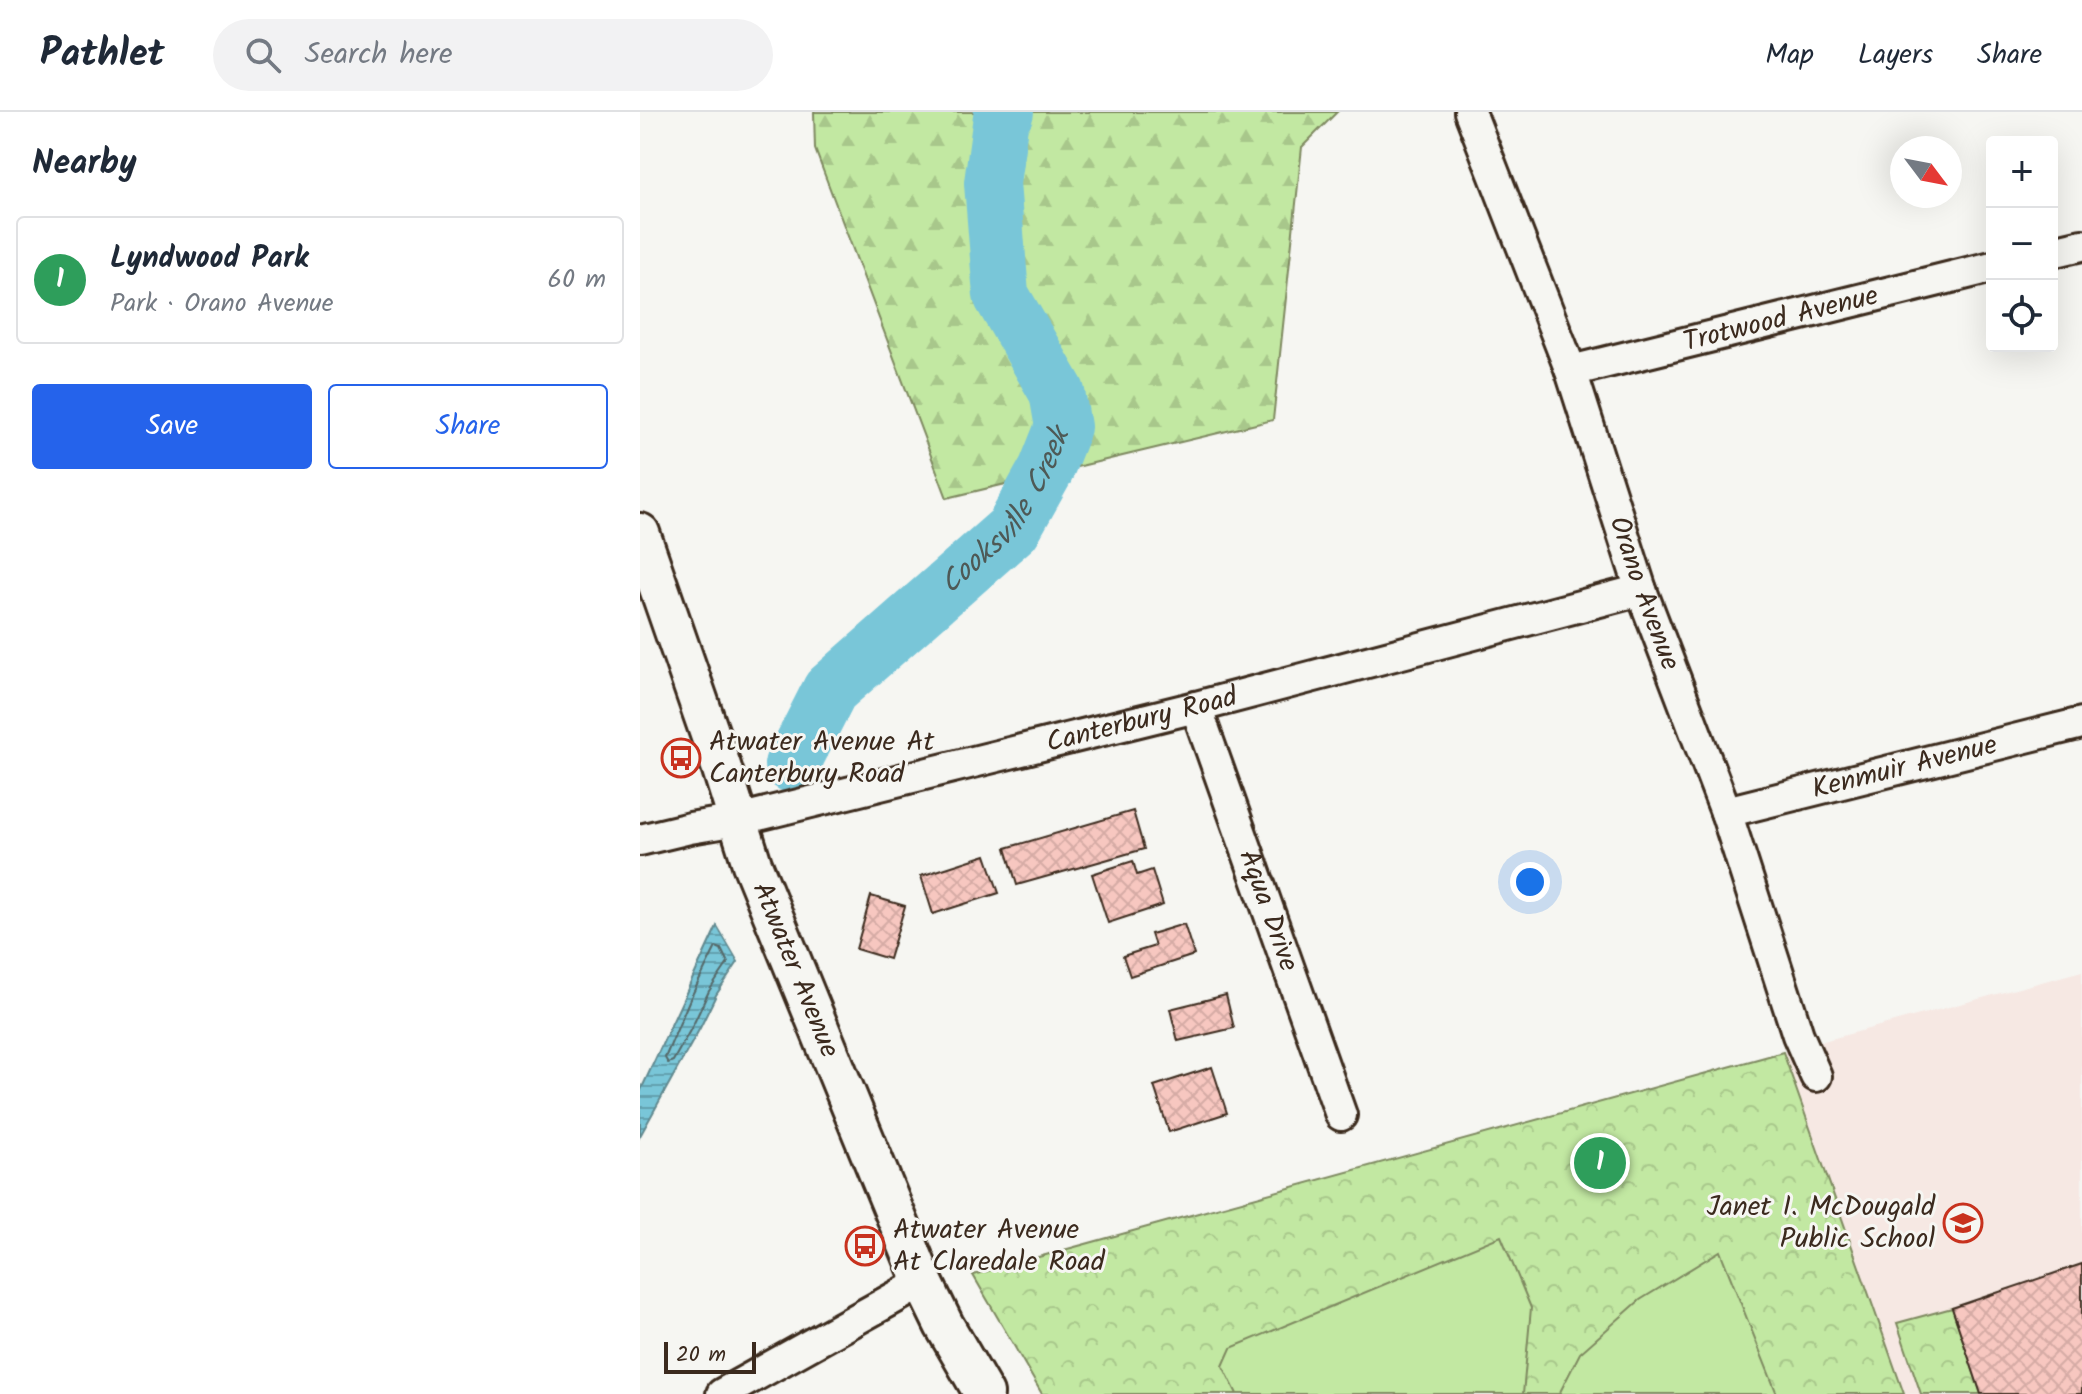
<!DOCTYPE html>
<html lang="en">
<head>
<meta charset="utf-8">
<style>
  :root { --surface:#fff; --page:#f2f2f3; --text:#1f2937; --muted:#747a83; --line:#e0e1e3; --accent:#2563eb }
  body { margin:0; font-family:Kalam,sans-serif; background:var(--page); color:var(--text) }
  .controls { position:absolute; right:24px; top:24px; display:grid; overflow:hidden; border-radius:8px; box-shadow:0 8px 32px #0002 }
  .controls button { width:72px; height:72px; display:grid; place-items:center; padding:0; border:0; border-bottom:2px solid var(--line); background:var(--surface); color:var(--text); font:40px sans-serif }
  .compass { position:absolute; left:1250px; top:24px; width:72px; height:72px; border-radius:50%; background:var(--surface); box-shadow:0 8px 32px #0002; rotate:122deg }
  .scale { position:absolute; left:24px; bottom:20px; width:92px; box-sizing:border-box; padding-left:8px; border:4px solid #3b2a1e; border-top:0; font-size:22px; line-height:28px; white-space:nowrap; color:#3b2a1e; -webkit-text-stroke:6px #f6f6f2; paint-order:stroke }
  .you { position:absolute; left:890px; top:770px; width:28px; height:28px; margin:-20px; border:6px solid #fff; border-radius:50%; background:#1a73e8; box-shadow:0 0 0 12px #1a73e833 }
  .badge { display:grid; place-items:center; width:52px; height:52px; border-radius:50%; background:var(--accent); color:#fff; font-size:26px; font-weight:700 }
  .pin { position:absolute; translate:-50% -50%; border:4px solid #fff; box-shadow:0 2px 8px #0006 }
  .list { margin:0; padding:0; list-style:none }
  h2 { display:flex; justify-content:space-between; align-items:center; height:104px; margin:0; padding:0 32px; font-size:34px }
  h2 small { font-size:26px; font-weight:400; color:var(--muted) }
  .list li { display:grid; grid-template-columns:52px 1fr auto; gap:24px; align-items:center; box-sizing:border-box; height:128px; margin:0 16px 16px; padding:0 16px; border:2px solid var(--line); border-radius:8px }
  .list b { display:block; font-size:30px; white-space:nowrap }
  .list p { margin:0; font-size:26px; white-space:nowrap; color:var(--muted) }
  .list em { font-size:26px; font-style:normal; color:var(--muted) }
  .actions { display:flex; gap:16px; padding:24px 32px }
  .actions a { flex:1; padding:18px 0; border:2px solid var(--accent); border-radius:8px; text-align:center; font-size:28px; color:var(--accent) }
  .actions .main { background:var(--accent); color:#fff }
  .icon { flex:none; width:44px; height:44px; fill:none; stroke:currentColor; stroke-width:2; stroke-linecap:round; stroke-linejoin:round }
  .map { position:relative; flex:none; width:1442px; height:1282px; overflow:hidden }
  header { display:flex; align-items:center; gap:48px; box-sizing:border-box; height:112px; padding:0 40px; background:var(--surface); border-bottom:2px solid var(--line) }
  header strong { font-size:38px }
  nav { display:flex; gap:44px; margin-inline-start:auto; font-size:28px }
  .search { width:560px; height:72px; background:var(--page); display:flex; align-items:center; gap:20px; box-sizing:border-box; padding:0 28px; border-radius:44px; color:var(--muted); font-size:30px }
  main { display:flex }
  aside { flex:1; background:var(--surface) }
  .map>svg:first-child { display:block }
</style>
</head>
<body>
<header>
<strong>Pathlet</strong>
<div class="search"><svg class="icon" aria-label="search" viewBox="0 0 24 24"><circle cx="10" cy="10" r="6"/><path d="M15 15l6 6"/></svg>Search here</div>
<nav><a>Map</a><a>Layers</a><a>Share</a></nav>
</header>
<main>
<aside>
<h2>Nearby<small></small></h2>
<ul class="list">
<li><span class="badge" style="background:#2e9e5b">1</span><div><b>Lyndwood Park</b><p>Park · Orano Avenue</p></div><em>60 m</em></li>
</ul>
<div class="actions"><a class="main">Save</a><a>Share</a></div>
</aside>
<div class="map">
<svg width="1442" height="1282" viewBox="0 0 1442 1282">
  <defs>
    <pattern id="forest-firs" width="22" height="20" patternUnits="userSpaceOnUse" patternTransform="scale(2)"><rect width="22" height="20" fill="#c2e8a2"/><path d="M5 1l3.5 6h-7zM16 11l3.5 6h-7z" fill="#a8c78b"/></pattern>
    <pattern id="park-crowns" width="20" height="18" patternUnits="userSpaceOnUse" patternTransform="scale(2)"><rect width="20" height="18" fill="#c2e8a2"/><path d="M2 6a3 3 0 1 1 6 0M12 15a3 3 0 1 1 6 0" fill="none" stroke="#a8c78b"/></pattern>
    <pattern id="water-rules" width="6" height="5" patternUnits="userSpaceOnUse" patternTransform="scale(2)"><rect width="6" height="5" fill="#79c6d8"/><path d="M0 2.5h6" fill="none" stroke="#64a1af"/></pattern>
    <pattern id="building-cross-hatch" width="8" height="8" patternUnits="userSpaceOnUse" patternTransform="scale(2)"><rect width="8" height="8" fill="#f7c7c0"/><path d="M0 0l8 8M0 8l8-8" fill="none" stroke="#d5aba5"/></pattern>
  </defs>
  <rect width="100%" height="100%" fill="#f6f6f2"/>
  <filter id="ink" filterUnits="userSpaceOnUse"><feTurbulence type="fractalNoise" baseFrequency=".0125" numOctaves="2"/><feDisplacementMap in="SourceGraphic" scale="16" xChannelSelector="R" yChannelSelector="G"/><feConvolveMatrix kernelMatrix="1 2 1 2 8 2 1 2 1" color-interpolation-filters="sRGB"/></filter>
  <g filter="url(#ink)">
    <!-- built -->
    <path fill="#f6e8e3" d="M1442,859V1282H1264L1143,940Z"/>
    <!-- forest -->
    <path fill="url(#forest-firs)" stroke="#7e8960" stroke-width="2" d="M174,0H697L662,35L633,308L307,386L175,37Z"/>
    <!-- park -->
    <path fill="url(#park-crowns)" stroke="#7e8960" stroke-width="2" d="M1143,940L1264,1282H402L333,1163Z
      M1312,1196L1341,1282H1281L1257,1211Z"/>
    <!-- garden -->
    <path fill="#c2e8a2" stroke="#7e8960" stroke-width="2" d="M861,1124L891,1196L883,1282H597L583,1254L591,1236Z
      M1080,1139L1137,1282H919L940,1241L1000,1188Z"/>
    <!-- water -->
    <path fill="url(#water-rules)" stroke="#60888e" stroke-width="2" d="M77,814L98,850L76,883L60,916L0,1024V980Z"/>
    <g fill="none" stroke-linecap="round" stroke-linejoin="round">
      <!-- shore -->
      <path stroke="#546868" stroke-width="2" d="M76,835L81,837L88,851L69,879L53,913L33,949L28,951L25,946L49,889Z"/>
      <!-- river -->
      <path stroke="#79c6d8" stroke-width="56" id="s1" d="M152,653L190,578L373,417L406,358L423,315L417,280L361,183L352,71L361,5L366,0"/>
    </g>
    <!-- building -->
    <path fill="url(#building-cross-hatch)" stroke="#3b2a1e" stroke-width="2" d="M493,699L504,737L377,773L366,736Z
      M346,743L359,781L293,802L281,764Z
      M493,749L497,763L512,758L523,793L468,811L452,762Z
      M231,784L265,794L249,847L216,837Z
      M544,812L554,843L490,864L483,844L515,834L511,822Z
      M586,883L594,916L538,929L530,897Z
      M572,955L587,1001L529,1020L514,974Z
      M1442,1152V1282H1341L1312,1196Z"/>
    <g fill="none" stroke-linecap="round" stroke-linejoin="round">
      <defs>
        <g id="minor">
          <path id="s2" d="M830,0L931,259L1001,478L1086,700L1158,923L1176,964"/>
          <path d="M1412,140L1442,133"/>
          <path id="s3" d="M931,259L1352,155"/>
          <path id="s4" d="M556,595L701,1003"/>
          <path id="s5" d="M1086,700L1442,611"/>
          <path id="s6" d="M0,728L50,716L98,708L556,595L1001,478"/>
          <path d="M82,1282L283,1170"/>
        </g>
        <g id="tertiary">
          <path id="s7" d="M0,421L81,654L112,752L283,1170L304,1213L344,1282"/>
        </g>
      </defs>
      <!-- minor casing -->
      <use href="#minor" stroke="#3b2a1e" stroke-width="36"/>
      <!-- tertiary casing -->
      <use href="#tertiary" stroke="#3b2a1e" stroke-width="44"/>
      <!-- minor -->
      <use href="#minor" stroke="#f6f6f2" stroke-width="30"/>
      <!-- tertiary -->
      <use href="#tertiary" stroke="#f6f6f2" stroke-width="38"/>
    </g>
  </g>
  <!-- icons -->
  <defs>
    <symbol id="bus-ring" viewBox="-11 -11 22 22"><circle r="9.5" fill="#f6f6f2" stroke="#c8321e" stroke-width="1.5"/><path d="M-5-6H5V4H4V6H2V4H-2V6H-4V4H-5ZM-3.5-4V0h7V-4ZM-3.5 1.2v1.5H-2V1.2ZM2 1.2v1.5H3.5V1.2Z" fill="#c8321e"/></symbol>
    <symbol id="school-ring" viewBox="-11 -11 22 22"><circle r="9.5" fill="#f6f6f2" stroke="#c8321e" stroke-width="1.5"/><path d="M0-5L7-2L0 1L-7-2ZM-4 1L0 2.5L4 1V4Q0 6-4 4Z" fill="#c8321e"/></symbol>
  </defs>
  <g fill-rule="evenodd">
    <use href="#bus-ring" x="19" y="624" width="44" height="44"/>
    <use href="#school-ring" x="1301" y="1089" width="44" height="44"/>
    <use href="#bus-ring" x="203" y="1112" width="44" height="44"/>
  </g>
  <g text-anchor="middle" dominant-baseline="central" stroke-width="6" stroke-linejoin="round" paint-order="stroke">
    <!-- street labels -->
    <g font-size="28" fill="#3b2a1e" stroke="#f6f6f2">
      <text stroke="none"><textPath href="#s3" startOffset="216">Trotwood Avenue</textPath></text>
      <text stroke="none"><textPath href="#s2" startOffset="512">Orano Avenue</textPath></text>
      <text stroke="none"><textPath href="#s6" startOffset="516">Canterbury Road</textPath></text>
      <text stroke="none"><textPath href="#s5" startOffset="184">Kenmuir Avenue</textPath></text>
      <text stroke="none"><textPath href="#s4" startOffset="216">Aqua Drive</textPath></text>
      <text stroke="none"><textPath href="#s7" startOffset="464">Atwater Avenue</textPath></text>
    </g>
    <!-- poi labels -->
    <g font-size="28" fill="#3b2a1e" stroke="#f6f6f2" text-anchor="start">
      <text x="69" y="630">Atwater Avenue At<tspan x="69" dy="32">Canterbury Road</tspan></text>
      <text x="1295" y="1095" text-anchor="end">Janet I. McDougald<tspan x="1295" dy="32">Public School</tspan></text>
      <text x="253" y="1118">Atwater Avenue<tspan x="253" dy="32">At Claredale Road</tspan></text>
    </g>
    <!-- water labels -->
    <g font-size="30" font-style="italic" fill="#4e5956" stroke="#f6f6f2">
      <text stroke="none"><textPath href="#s1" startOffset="338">Cooksville Creek</textPath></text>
    </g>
  </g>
</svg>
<div class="controls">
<button>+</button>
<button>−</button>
<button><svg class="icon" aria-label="locate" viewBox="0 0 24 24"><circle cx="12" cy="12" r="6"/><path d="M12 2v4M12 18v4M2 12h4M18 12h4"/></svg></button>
</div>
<svg class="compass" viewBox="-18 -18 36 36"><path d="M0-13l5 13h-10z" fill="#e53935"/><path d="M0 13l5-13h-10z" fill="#747a83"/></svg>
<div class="scale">20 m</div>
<div class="you"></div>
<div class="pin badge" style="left:960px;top:1051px;background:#2e9e5b">1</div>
</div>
</main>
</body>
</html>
